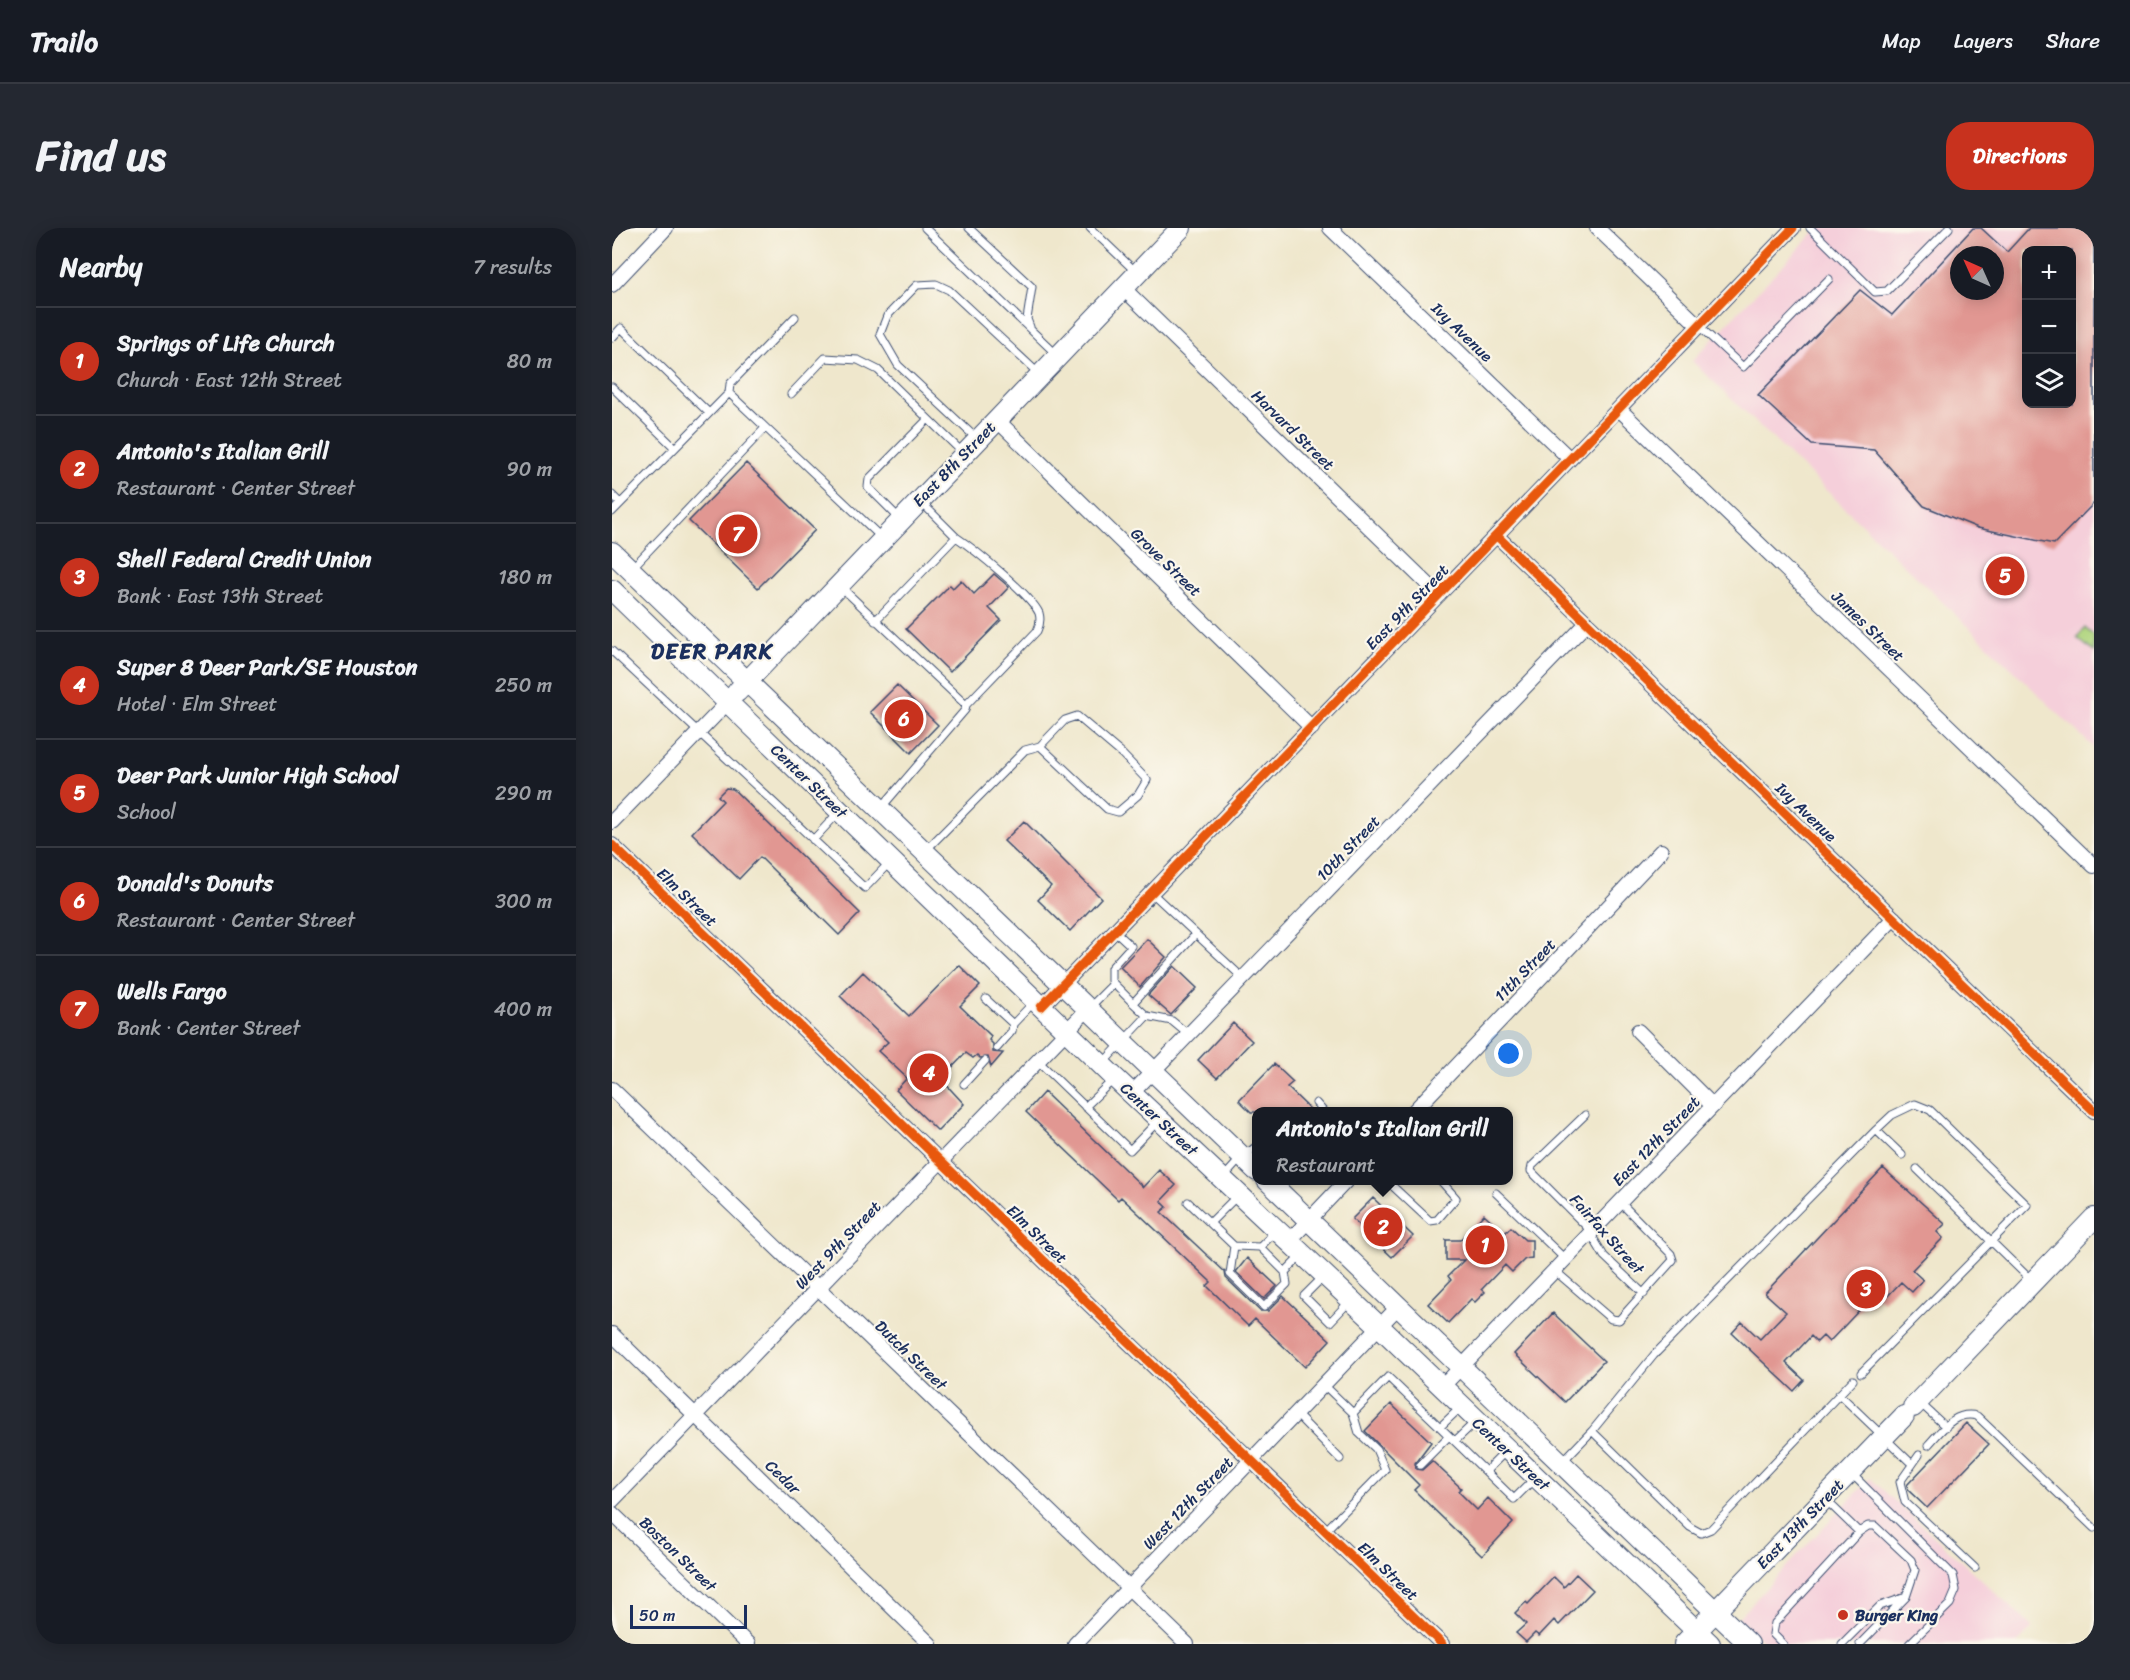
<!DOCTYPE html>
<html lang="en">
<head>
<meta charset="utf-8">
<style>
  :root { --surface:#171b24; --page:#242831; --text:#f1f3f6; --muted:#9ea1a6; --line:#363941; --accent:#c8321e }
  body { margin:0; font-family:Sriracha,sans-serif; background:var(--page); color:var(--text) }
  .controls { position:absolute; right:18px; top:18px; display:grid; overflow:hidden; border-radius:12px; box-shadow:0 3px 15px #0003 }
  .controls button { width:54px; height:54px; display:grid; place-items:center; padding:0; border:0; border-bottom:2px solid var(--line); background:var(--surface); color:var(--text); font:30px sans-serif }
  .compass { position:absolute; left:1338px; top:18px; width:54px; height:54px; border-radius:50%; background:var(--surface); box-shadow:0 3px 15px #0003; rotate:315deg }
  .scale { position:absolute; left:18px; bottom:15px; width:117px; box-sizing:border-box; padding-left:6px; border:3px solid #1b2f5e; border-top:0; font-size:16px; line-height:21px; white-space:nowrap; color:#1b2f5e; -webkit-text-stroke:4px #fbf7ec; paint-order:stroke }
  .you { position:absolute; left:897px; top:826px; width:21px; height:21px; margin:-15px; border:4px solid #fff; border-radius:50%; background:#1a73e8; box-shadow:0 0 0 9px #1a73e833 }
  .badge { display:grid; place-items:center; width:39px; height:39px; border-radius:50%; background:var(--accent); color:#fff; font-size:20px; font-weight:700 }
  .pin { position:absolute; translate:-50% -50%; border:3px solid #fff; box-shadow:0 2px 6px #0006 }
  .popup { position:absolute; left:640px; top:879px; width:261px; height:78px; box-sizing:border-box; display:grid; place-content:center; border-radius:12px; background:var(--surface); filter:drop-shadow(0 2px 4px #0005); font-size:20px; white-space:nowrap; color:var(--muted) }
  .popup b { font-size:22px; color:var(--text) }
  .popup::after { content:''; position:absolute; left:50%; top:100%; margin-left:-12px; border:12px solid transparent; border-top-color:var(--surface) }
  .list { margin:0; padding:0; list-style:none }
  h2 { display:flex; justify-content:space-between; align-items:center; height:78px; margin:0; padding:0 24px; font-size:26px }
  h2 small { font-size:20px; font-weight:400; color:var(--muted) }
  .list li { display:grid; grid-template-columns:39px 1fr auto; gap:18px; align-items:center; box-sizing:border-box; height:108px; padding:0 24px; border-top:2px solid var(--line) }
  .list b { display:block; font-size:22px; white-space:nowrap }
  .list p { margin:0; font-size:20px; white-space:nowrap; color:var(--muted) }
  .list em { font-size:20px; font-style:normal; color:var(--muted) }
  .icon { flex:none; width:33px; height:33px; fill:none; stroke:currentColor; stroke-width:2; stroke-linecap:round; stroke-linejoin:round }
  .map { position:relative; flex:none; width:1482px; height:1416px; overflow:hidden; border-radius:24px }
  header { display:flex; align-items:center; gap:36px; box-sizing:border-box; height:84px; padding:0 30px; background:var(--surface); border-bottom:2px solid var(--line) }
  header strong { font-size:28px }
  nav { display:flex; gap:33px; margin-inline-start:auto; font-size:21px }
  .intro { display:flex; align-items:center; justify-content:space-between; box-sizing:border-box; height:144px; padding:0 36px }
  h1 { margin:0; font-size:42px }
  .button { padding:15px 27px; border-radius:24px; background:var(--accent); color:#fff; font-size:21px; font-weight:700 }
  main { display:flex; gap:36px; padding:0 36px }
  aside { flex:1; background:var(--surface); border-radius:24px; box-shadow:0 3px 15px #0003 }
  .map>svg:first-child { display:block }
</style>
</head>
<body>
<header>
<strong>Trailo</strong>
<nav><a>Map</a><a>Layers</a><a>Share</a></nav>
</header>
<div class="intro"><h1>Find us</h1><a class="button">Directions</a></div>
<main>
<aside>
<h2>Nearby<small>7 results</small></h2>
<ul class="list">
<li><span class="badge">1</span><div><b>Springs of Life Church</b><p>Church · East 12th Street</p></div><em>80 m</em></li>
<li><span class="badge">2</span><div><b>Antonio's Italian Grill</b><p>Restaurant · Center Street</p></div><em>90 m</em></li>
<li><span class="badge">3</span><div><b>Shell Federal Credit Union</b><p>Bank · East 13th Street</p></div><em>180 m</em></li>
<li><span class="badge">4</span><div><b>Super 8 Deer Park/SE Houston</b><p>Hotel · Elm Street</p></div><em>250 m</em></li>
<li><span class="badge">5</span><div><b>Deer Park Junior High School</b><p>School</p></div><em>290 m</em></li>
<li><span class="badge">6</span><div><b>Donald's Donuts</b><p>Restaurant · Center Street</p></div><em>300 m</em></li>
<li><span class="badge">7</span><div><b>Wells Fargo</b><p>Bank · Center Street</p></div><em>400 m</em></li>
</ul>
</aside>
<div class="map">
<svg width="1482" height="1416" viewBox="0 0 1482 1416">
  <rect width="100%" height="100%" fill="#fbf7ec"/>
  <filter id="ink" filterUnits="userSpaceOnUse"><feTurbulence type="fractalNoise" baseFrequency=".0167" numOctaves="2"/><feDisplacementMap in="SourceGraphic" scale="12" xChannelSelector="R" yChannelSelector="G"/><feConvolveMatrix kernelMatrix="1 2 1 2 8 2 1 2 1" color-interpolation-filters="sRGB"/></filter>
  <filter id="wash" filterUnits="userSpaceOnUse"><feTurbulence type="fractalNoise" baseFrequency=".008" numOctaves="4" result="noise"/><feDisplacementMap in="SourceGraphic" scale="24" xChannelSelector="R" yChannelSelector="G"/><feGaussianBlur stdDeviation="1.35" result="paint"/><feColorMatrix in="noise" values="0 0 0 0 0 0 0 0 0 0 0 0 0 0 0 0 0 1.4 0 .05"/><feComposite in="paint" operator="in"/></filter>
  <g filter="url(#wash)">
    <rect width="100%" height="100%" fill="#efe7cc"/>
    <!-- built -->
    <path fill="#f5cfda" fill-rule="evenodd" d="M1206,0H1482V520L1080,133ZM1414,22H1460V176H1414ZM1347,27H1383V63H1347Z
      M1258,1250L1421,1399L1405,1416H1154L1126,1390Z"/>
    <!-- green -->
    <path fill="#afd47d" stroke="#65826e" stroke-width="1.5" d="M1473,400L1482,408V424L1465,410Z"/>
    <g id="blocks">
      <!-- building -->
      <path fill="#e19792" fill-rule="evenodd" d="M1361,0H1369L1395,24L1417,0H1482V275L1442,316L1366,300L1312,278L1262,222L1200,217L1146,167L1248,62L1280,87ZM1414,22H1460V176H1414ZM1347,27H1383V63H1347Z
        M134,235L203,302L146,360L77,293Z
        M382,346L397,359L377,380L389,392L338,444L294,401L338,357L341,360L349,352L362,366Z
        M285,457L326,497L299,525L258,484Z
        M114,560L121,561L248,685L227,707L148,629L127,651L80,605L111,573L106,568Z
        M412,593L489,670L458,703L426,672L439,658L392,613Z
        M535,711L554,729L528,759L508,739Z
        M347,737L368,758L348,778L379,808L377,812L381,816V824L391,825L379,839L376,829L368,830L365,827L361,830L354,825L329,851L352,876L326,903L284,862L295,850L266,823L276,814L228,768L251,744L297,788Z
        M562,738L585,760L559,787L536,767Z
        M621,795L640,813L605,850L586,832Z
        M662,836L681,854L675,859L701,884H639L627,872Z
        M432,864L531,959L547,942L564,957L549,973L555,979L549,984L613,1044L614,1050L648,1083H656L671,1068L718,1112L693,1139L643,1091L636,1098L595,1058L599,1054L509,969L506,972L414,884Z
        M1271,940L1333,996L1325,1004L1331,1010L1300,1042L1311,1052L1300,1064L1289,1054L1271,1073L1266,1069L1258,1077L1255,1074L1217,1114L1211,1108L1205,1114L1199,1108L1174,1135L1192,1152L1182,1163L1120,1105L1130,1094L1148,1111L1174,1084L1153,1065Z
        M761,970L801,1008L780,1029L740,991Z
        M872,986L893,1005L899,999L913,1012H920V1030L913,1031L900,1044L893,1037L870,1061L873,1064L863,1074L859,1071L836,1095L816,1076L839,1052L836,1048L852,1032H834V1012H848Z
        M635,1030L665,1058L652,1071L624,1044Z
        M941,1085L992,1133L953,1174L902,1126Z
        M779,1176L819,1214L803,1235L804,1241L810,1242L820,1233L849,1260L846,1263L865,1282L876,1270L901,1295L870,1328L802,1262L807,1257L753,1203Z
        M1354,1195L1377,1216L1315,1280L1296,1262L1295,1257Z
        M964,1346L981,1362L947,1397L942,1392L927,1408L923,1405L914,1414L904,1405L914,1396L903,1385L914,1374L916,1376L942,1349L952,1359Z"/>
    </g>
  </g>
  <g filter="url(#ink)">
    <use href="#blocks" fill-opacity="0" stroke="#3b4b6e" stroke-width="1.5"/>
    <g fill="none" stroke-linecap="round" stroke-linejoin="round">
      <defs>
        <path id="lane" d="M313,0L444,126
          M357,0L420,59L415,91L418,99
          M478,0L524,44
          M1198,0L1263,64L1275,63L1337,0
          M1087,98L1131,139L1217,51
          M0,110L9,100L97,185
          M0,159L63,220
          M117,165L118,156L183,89
          M179,166L213,130L246,132L266,142L350,224
          M364,210L286,137L268,106L275,88L305,57L324,56L337,62L426,145
          M0,267L8,275
          M0,284L117,165L271,311
          M287,290L256,259L257,251L316,191
          M344,309C362,321 418,366 427,385C429,392 428,397 425,403L354,477
          M20,340L153,200
          M228,358L354,477L353,482L269,580
          M263,393L344,309L309,274
          M0,423L253,660L277,635
          M201,612L226,585
          M314,622L413,522L428,518L495,581L506,584L526,567L535,552L510,526L465,488L453,492L428,518
          M540,665L632,751
          M503,703L519,718L499,740V753L521,775
          M374,771L401,796L421,775
          M477,780L501,756
          M535,788L521,775L584,706
          M385,820L400,803L401,796
          M426,833L518,922L546,893
          M491,835L535,788L560,793L577,807
          M352,856L373,833
          M704,875L712,884
          M473,879L502,851
          M973,887L920,938L919,943L974,998L992,1028L1032,1066
          M1305,941L1419,1052
          M612,949L630,929L645,918
          M774,952L818,993L825,992L844,970L828,952
          M884,965L953,1031
          M625,968L598,995L622,1018L648,1019
          M576,974L598,995
          M664,1003L648,1019L673,1044L689,1028
          M622,1018L618,1046L652,1079L675,1056L673,1044
          M942,1042L999,1091L1007,1092L1061,1032L1059,1026L1008,974
          M711,1049L692,1068L718,1094L737,1074
          M1249,1145L1415,977L1318,882L1303,876L1280,887L1264,902
          M711,1156L741,1185L776,1149L828,1199L849,1179
          M1227,1166L1299,1235
          M1308,1175L1334,1199
          M684,1186L728,1231
          M828,1199L902,1271L923,1250
          M980,1203L1042,1127L1264,902L1290,927
          M843,1213L863,1194
          M1316,1217C1330,1202 1343,1182 1365,1188L1482,1300
          M1307,1227L1288,1254L1293,1274L1363,1340
          M950,1234L980,1203L1078,1299L1089,1305L1099,1301L1241,1152
          M808,1237L837,1208
          M874,1243L893,1224
          M1240,1246L1341,1347L1344,1362L1338,1376L1297,1416
          M1214,1272L1247,1304
          M713,1303L773,1242L764,1221L747,1205L741,1185
          M1171,1416L1161,1406L1163,1395L1247,1304L1256,1298H1263L1299,1332L1303,1342L1294,1369L1248,1416
          M1230,1416L1268,1378L1291,1370"/>
        <path id="street" d="M718,0L958,231
          M985,0L1087,98
          M0,57L54,0
          M511,60L827,367
          M1007,181L1482,638
          M385,192L700,500
          M885,308L1482,883
          M0,594L116,474
          M0,617L830,1416
          M429,779L1181,0
          M1026,803L1101,878
          M0,861L575,1416
          M519,866L975,395
          M801,884L1049,623
          M677,1013L735,952
          M0,1106L318,1416
          M829,1160L1282,690
          M0,1273L475,782
          M0,1285L136,1416
          M463,1416L787,1078"/>
        <path id="secondary" d="M0,324L645,943
          M0,362L503,850L768,1099L1098,1416
          M125,464L569,0
          M655,952L1137,1416
          M1301,1179L1482,990
          M1072,1416L1292,1188"/>
      </defs>
      <!-- lane casing -->
      <use href="#lane" stroke="#3b4b6e" stroke-width="9"/>
      <!-- street casing -->
      <use href="#street" stroke="#3b4b6e" stroke-width="16"/>
      <!-- secondary casing -->
      <use href="#secondary" stroke="#3b4b6e" stroke-width="22"/>
      <!-- lane -->
      <use href="#lane" stroke="#fff" stroke-width="7"/>
      <!-- street -->
      <use href="#street" stroke="#fff" stroke-width="14"/>
      <!-- secondary -->
      <use href="#secondary" stroke="#fff" stroke-width="20"/>
      <defs>
        <path id="cycleway" d="M885,308L1482,883
          M0,617L830,1416
          M429,779L1181,0"/>
      </defs>
      <!-- cycleway casing -->
      <use href="#cycleway" stroke="#fbf7ec" stroke-width="13"/>
      <!-- cycleway -->
      <use href="#cycleway" stroke="#e8590c" stroke-width="9"/>
    </g>
  </g>
  <!-- markers -->
  <circle fill="#c8321e" stroke="#fbf7ec" stroke-width="2" cx="1231" cy="1387" r="6"/>
  <g text-anchor="middle" dominant-baseline="central" stroke-width="4.5" stroke-linejoin="round" paint-order="stroke">
    <!-- street labels -->
    <g font-size="16" fill="#1b2f5e" stroke="#fbf7ec">
      <text transform="translate(850 104) rotate(44)">Ivy Avenue</text>
      <text transform="translate(681 202) rotate(44)">Harvard Street</text>
      <text transform="translate(342 236) rotate(-46)">East 8th Street</text>
      <text transform="translate(554 334) rotate(44)">Grove Street</text>
      <text transform="translate(795 379) rotate(-46)">East 9th Street</text>
      <text transform="translate(1256 398) rotate(44)">James Street</text>
      <text transform="translate(197 553) rotate(44)">Center Street</text>
      <text transform="translate(1194 584) rotate(44)">Ivy Avenue</text>
      <text transform="translate(736 620) rotate(-46)">10th Street</text>
      <text transform="translate(75 669) rotate(44)">Elm Street</text>
      <text transform="translate(913 742) rotate(-46)">11th Street</text>
      <text transform="translate(547 891) rotate(43)">Center Street</text>
      <text transform="translate(1044 913) rotate(-46)">East 12th Street</text>
      <text transform="translate(425 1006) rotate(44)">Elm Street</text>
      <text transform="translate(995 1006) rotate(48)">Fairfax Street</text>
      <text transform="translate(226 1017) rotate(-46)">West 9th Street</text>
      <text transform="translate(299 1127) rotate(44)">Dutch Street</text>
      <text transform="translate(899 1226) rotate(43)">Center Street</text>
      <text transform="translate(171 1249) rotate(44)">Cedar</text>
      <text transform="translate(576 1275) rotate(-46)">West 12th Street</text>
      <text transform="translate(1188 1296) rotate(-46)">East 13th Street</text>
      <text transform="translate(66 1326) rotate(44)">Boston Street</text>
      <text transform="translate(776 1343) rotate(44)">Elm Street</text>
    </g>
    <!-- poi labels -->
    <g font-size="16" font-weight="bold" fill="#1b2f5e" stroke="#fbf7ec" text-anchor="start">
      <text x="1243" y="1387">Burger King</text>
    </g>
    <!-- district labels -->
    <g font-size="22" font-weight="bold" letter-spacing="1.5" fill="#1b2f5e" stroke="#fbf7ec">
      <text x="100" y="423">DEER PARK</text>
    </g>
  </g>
</svg>
<div class="controls">
<button>+</button>
<button>−</button>
<button><svg class="icon" aria-label="layers" viewBox="0 0 24 24"><path d="M12 4l9 5-9 5-9-5zM3 14l9 5 9-5"/></svg></button>
</div>
<svg class="compass" viewBox="-18 -18 36 36"><path d="M0-13l5 13h-10z" fill="#e53935"/><path d="M0 13l5-13h-10z" fill="#9ea1a6"/></svg>
<div class="scale">50 m</div>
<div class="you"></div>
<div class="pin badge" style="left:873px;top:1017px">1</div>
<div class="pin badge" style="left:771px;top:999px">2</div>
<div class="popup"><b>Antonio's Italian Grill</b>Restaurant</div>
<div class="pin badge" style="left:1254px;top:1061px">3</div>
<div class="pin badge" style="left:317px;top:845px">4</div>
<div class="pin badge" style="left:1393px;top:348px">5</div>
<div class="pin badge" style="left:292px;top:491px">6</div>
<div class="pin badge" style="left:126px;top:306px">7</div>
</div>
</main>
</body>
</html>
